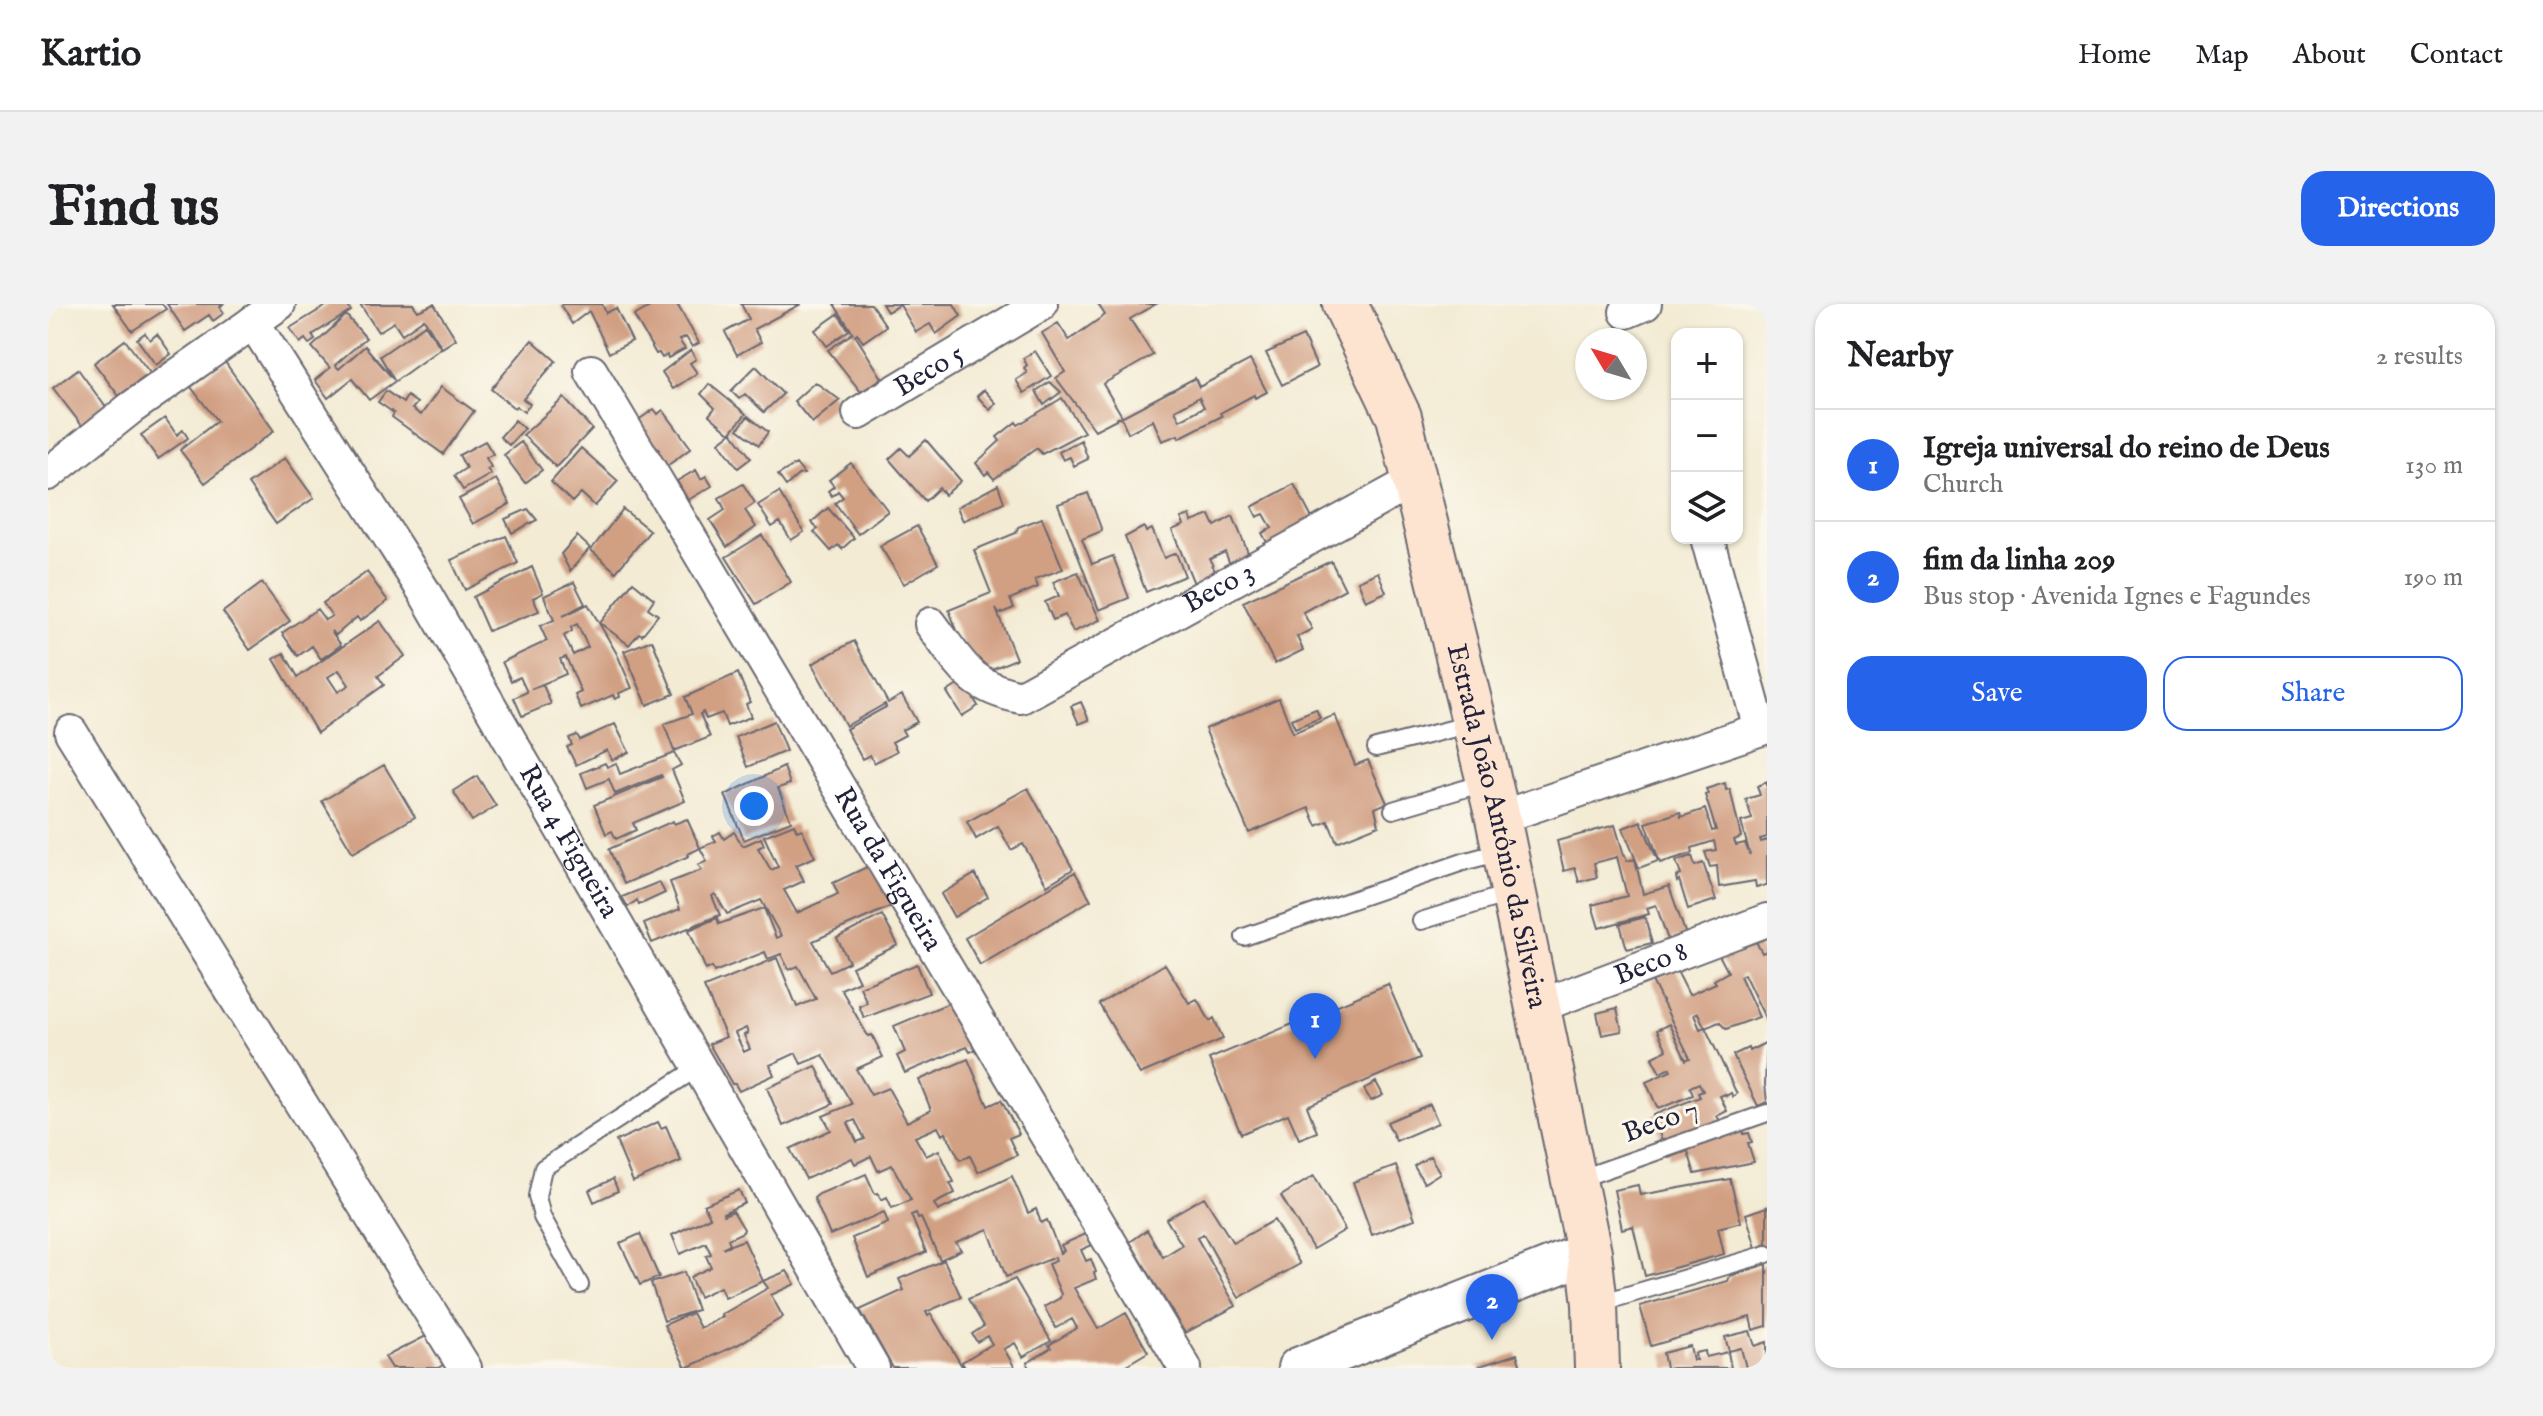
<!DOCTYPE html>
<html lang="en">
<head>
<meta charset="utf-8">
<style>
  :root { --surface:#fff; --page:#f2f2f2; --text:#202124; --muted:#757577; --line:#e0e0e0; --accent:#2563eb }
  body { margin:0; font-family:"IM FELL English",serif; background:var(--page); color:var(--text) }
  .controls { position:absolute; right:24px; top:24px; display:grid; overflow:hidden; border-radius:16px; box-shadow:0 2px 6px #0004 }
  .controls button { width:72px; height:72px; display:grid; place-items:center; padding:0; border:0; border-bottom:2px solid var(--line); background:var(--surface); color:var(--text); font:40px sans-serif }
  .compass { position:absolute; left:1527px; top:24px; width:72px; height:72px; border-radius:50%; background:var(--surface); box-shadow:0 2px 6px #0004; rotate:308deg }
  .you { position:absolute; left:706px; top:502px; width:28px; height:28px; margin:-20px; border:6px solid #fff; border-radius:50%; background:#1a73e8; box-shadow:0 0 0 12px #1a73e833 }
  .badge { display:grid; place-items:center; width:52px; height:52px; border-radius:50%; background:var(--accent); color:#fff; font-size:26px; font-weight:700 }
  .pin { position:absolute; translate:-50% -66px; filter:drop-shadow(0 2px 4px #0008) }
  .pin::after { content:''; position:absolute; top:42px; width:28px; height:24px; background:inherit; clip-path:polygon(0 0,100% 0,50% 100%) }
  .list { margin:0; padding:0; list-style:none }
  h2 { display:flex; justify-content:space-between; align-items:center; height:104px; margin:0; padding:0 32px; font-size:34px }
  h2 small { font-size:26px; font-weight:400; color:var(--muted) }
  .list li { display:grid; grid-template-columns:52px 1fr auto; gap:24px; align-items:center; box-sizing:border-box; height:112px; padding:0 32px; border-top:2px solid var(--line) }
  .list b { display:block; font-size:30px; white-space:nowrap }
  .list p { margin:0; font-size:26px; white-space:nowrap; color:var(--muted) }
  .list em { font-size:26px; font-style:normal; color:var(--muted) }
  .actions { display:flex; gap:16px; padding:24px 32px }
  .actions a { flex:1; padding:18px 0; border:2px solid var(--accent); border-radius:24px; text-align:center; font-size:28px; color:var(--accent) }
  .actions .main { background:var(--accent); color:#fff }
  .icon { flex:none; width:44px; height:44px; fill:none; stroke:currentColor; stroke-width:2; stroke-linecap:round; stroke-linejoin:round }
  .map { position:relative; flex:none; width:1719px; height:1064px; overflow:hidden; border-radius:24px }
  header { display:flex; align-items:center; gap:48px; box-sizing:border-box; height:112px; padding:0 40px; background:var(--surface); border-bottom:2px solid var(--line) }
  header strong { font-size:38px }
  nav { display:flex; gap:44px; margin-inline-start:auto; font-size:28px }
  .intro { display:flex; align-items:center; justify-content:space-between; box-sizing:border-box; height:192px; padding:0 48px }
  h1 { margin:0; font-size:56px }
  .button { padding:20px 36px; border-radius:24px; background:var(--accent); color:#fff; font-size:28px; font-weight:700 }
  main { display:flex; gap:48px; padding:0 48px }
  aside { flex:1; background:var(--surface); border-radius:24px; box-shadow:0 2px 6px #0004 }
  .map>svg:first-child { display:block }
</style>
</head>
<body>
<header>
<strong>Kartio</strong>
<nav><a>Home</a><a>Map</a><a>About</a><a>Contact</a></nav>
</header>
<div class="intro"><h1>Find us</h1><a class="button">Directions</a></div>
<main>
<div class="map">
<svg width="1719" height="1064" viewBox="0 0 1719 1064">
  <rect width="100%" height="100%" fill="#fbf7ec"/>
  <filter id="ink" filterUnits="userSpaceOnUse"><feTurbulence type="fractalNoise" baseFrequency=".0125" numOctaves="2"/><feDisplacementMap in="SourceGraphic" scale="16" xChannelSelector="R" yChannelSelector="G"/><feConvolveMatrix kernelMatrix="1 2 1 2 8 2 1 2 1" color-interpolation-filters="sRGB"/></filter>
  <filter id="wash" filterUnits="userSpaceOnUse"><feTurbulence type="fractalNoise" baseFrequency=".006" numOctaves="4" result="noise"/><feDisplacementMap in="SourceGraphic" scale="32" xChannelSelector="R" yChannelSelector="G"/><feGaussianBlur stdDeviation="1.8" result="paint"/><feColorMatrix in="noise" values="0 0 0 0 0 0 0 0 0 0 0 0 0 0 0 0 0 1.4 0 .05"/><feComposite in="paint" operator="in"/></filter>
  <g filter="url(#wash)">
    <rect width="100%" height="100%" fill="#f3ebd4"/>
    <g id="blocks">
      <!-- building -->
      <path fill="#d19f82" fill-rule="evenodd" d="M65,0H114L118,5L84,27Z
        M119,0H175L172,3L176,9L165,17L161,11L137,27Z
        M281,0H298L303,7L264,31L267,36L261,40L257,35L252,39L242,24Z
        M312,0H365L370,7L386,0L408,35L394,44L376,15L354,30L346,18L330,28Z
        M515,0H554L558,9L568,4L584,37L561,49L541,7L524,20L513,2Z
        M607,0H629L651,39L644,43L638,33L631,36L637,45L620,54L619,51L614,54L611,49L608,50L586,12Z
        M693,0H753L706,25L713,38L689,51L677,28L701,15Z
        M786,0H823L838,22L815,38L809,29L807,31L834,74L813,88L780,46L805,29Z
        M834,0H906L913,12L888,30L882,20L868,28L852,1L839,8Z
        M1050,0H1108L1082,15L1105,51L1055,80L1074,112L1047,126L1008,74L1017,68L994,29L1010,19L1021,36L1057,11Z
        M790,10L801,26L779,42L767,26Z
        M298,11L318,34L287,61L291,65L317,42L346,76L332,52L377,21L393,44L321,96L304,75L280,94L267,76L282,64L264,43Z
        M97,29L102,36L109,30L123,50L108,61L89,35Z
        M1255,32L1269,63L1234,81L1218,49Z
        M77,36L102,69L71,92L46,59Z
        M484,36L508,57L475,95L482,100L476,108L468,102L466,104L443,85Z
        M643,46L648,55L642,59L649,69L625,85L614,68Z
        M987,47L1003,72L976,89L968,76L979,69L976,64L979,61L975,54Z
        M1202,56L1219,88L1207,94L1206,91L1172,109L1174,112L1131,134L1130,131L1114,137L1105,116L1080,129L1073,113L1147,74L1151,83ZM1151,93L1156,103L1132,116L1127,106Z
        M177,58L226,127L157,179L132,146L169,117L143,83Z
        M708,62L735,90L716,108L697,90L691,95L683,87Z
        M30,65L59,105L35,123L5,84Z
        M767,78L792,96L764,119L746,97Z
        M1002,78L1013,88L996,101L988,87Z
        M661,80L698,110L682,129L661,111L667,104L653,90Z
        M393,83L426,107L395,150L344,113L346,109L330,98L338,87L355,99L359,92L369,99L364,105L373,111Z
        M936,86L948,99L942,106L929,92Z
        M516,94L544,125L508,163L475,131Z
        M1014,94L1036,128L994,150L989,144L946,175L940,168L937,171L928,159L952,137L949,133L968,118L970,121Z
        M606,105L610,110L615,106L643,144L619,162L608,148L611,146L589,117Z
        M700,112L720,128L711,141L690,125Z
        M117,114L129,131L135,126L140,134L110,155L93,131Z
        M467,116L476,125L461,141L452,133Z
        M684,128L703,154L690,164L671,138Z
        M878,136L913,177L897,191L891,184L877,197L841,155L853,144L861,152Z
        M1033,136L1040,155L1026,162L1022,153L1015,156L1011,148Z
        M437,137L445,150L438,154L443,163L439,165L443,170L415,186L406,172L418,164L411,151Z
        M473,138L494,166L477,179L456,151Z
        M533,144L570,177L547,202L533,189L524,198L503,178Z
        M237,154L266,194L228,220L200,180Z
        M803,159L840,207L810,230L787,199L795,193L790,187L784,192L780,187L786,182L781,176Z
        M748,160L756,170L750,171L738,182L730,171Z
        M648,166L653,175L658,172L664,182L640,196L629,177Z
        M448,175L462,200L425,220L411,195Z
        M695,180L707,199L697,206L708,223L679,243L662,216L677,206L671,194Z
        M1246,180L1268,222L1223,246L1214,229L1224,224L1216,210L1209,213L1204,203Z
        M950,181L956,198L915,217L909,203Z
        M731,188L756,228L743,236L732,218L724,223L710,201Z
        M1040,189L1054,227L1034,235L1044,260L1065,252L1081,294L1051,306L1010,200Z
        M780,204L806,234L794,245L790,241L783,247L766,228L770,225L764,218Z
        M480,205L489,216L464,229L457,215Z
        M575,205L602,227L568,268L543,246Z
        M1142,211L1144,218L1162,211L1167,222L1185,212L1203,256L1184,265L1177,248L1162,255L1169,273L1147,282L1124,226L1136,221L1133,214Z
        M994,214L1015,265L987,275L990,283L962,295L966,304L951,310L948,305L968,355L927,372L901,306L943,289L926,246L968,229L970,223Z
        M869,222L890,260L856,280L832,242Z
        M1096,223L1098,228L1104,225L1116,254L1128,249L1137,272L1098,288L1077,233Z
        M714,231L743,278L708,300L678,253Z
        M458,232L470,259L417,286L403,256Z
        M529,232L542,244L522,267L513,250Z
        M1283,257L1297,285L1255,308L1264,325L1249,333L1255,346L1227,360L1195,298Z
        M484,263L495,289L485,294L491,307L440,327L425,293Z
        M319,268L340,297L312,317L309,313L288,331L283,327L293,341L273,355L264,342L250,352L234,329L269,305L277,316L284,312L275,299Z
        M1030,268L1052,316L1025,328L1017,311L1005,316L997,298L1011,292L1005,278Z
        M1330,268L1338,288L1318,297L1310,277Z
        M526,278L537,300L515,312L540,300L569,350L584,384L571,389L572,393L567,395L565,391L533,405L527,391L533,388L518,353L512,355L518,370L483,385L495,381L503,400L474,412L466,394L479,388L472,373L463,377L454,358L499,337L492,322L506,316L496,292ZM529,320L540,343L525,351L516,332L524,327L523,323Z
        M585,278L606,295L600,304L610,311L594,331L591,329L581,341L552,319Z
        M214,279L242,317L202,346L175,308Z
        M332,317L357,352L330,372L336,381L269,429L226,355L236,349L250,373ZM291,366L301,381L290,388L280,373Z
        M604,336L626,390L599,401L576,347Z
        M806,337L840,399L854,391L869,418L854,426L857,431L844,438L849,447L826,459L822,451L814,455L798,425L838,403L837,400L798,422L764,360Z
        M690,369L702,398L698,400L703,413L679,422L674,409L658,415L655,408L652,410L662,433L626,447L616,420L644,410L637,393Z
        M916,377L930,402L914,412L899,388Z
        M1231,394L1245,429L1287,411L1307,461L1320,456L1339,499L1327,504L1331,521L1289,538L1280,517L1269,522L1261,504L1201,529L1157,425Z
        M1033,398L1041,416L1031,420L1023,402Z
        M1268,405L1272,414L1247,424L1243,415Z
        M726,417L738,447L700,463L688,433Z
        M567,420L581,448L564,456L559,446L528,461L519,443L524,441L521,434L529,431L532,436Z
        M626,449L633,461L624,466L637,497L585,519L588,526L568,535L564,527L558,530L546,501L614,473L613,471L567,490L561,475L539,484L533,469L557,459L559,463L568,459L572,470Z
        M336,461L367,513L305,549L274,497Z
        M736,463L742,480L730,484L743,517L696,536L677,491Z
        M429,472L448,502L424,517L405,487Z
        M1719,478V533L1712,535L1713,538L1719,536V581L1708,583L1707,577L1671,583L1669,562L1662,563L1657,548L1668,546L1666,537L1644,544L1645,549L1612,559L1598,519L1632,508L1633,513L1657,505L1664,527L1668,526L1657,491L1660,490L1658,485L1677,479L1678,486L1682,485L1693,533L1686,536L1688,541L1697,539L1702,551L1693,518L1704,515L1698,495L1712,491L1709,482Z
        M980,484L1025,565L999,581L975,540L963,546L950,522L928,535L919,518Z
        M639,515L652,544L668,537L665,532L672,528L676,535L686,528L695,542L713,534L716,541L710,544L723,566L730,563L716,532L746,520L749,527L754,525L767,553L748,561L756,577L736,586L749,609L790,590L785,579L823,561L846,601L765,637L782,667L801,658L789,634L834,611L850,641L804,663L811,677L793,685L820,732L824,731L835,753L808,765L823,791L840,784L859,818L883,806L871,776L920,755L940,802L953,796L971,830L961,834L969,851L930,868L922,852L912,856L898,829L894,831L890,823L867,833L878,852L891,846L906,878L902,879L907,889L886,900L890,907L964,872L980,909L988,905L993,919L999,916L1012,949L1016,947L1013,941L1038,930L1044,941L1033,946L1038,957L1043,955L1048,968L1046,969L1048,975L1026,984L1050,1025L1078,1009L1100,1048L1073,1064H982L979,1059L1003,1044L1001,1041L1029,1024L1024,1015L1008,1024L996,1003L1012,994L1013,990L1000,960L1008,957L1007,953L958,973L940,925L908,938L913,946L892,956L873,914L870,915L868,909L863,911L878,948L820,973L804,934L840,919L836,908L782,931L766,894L771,890L818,870L827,890L830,889L833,896L839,893L844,904L863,896L844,861L830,867L823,852L807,860L804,854L758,875L742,845L783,826L775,812L804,800L775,751L753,760L748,749L722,761L726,771L691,787L687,780H684L661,740L678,733L656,683L729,654L749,703L768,695L750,662L741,666L733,650L720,655L717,648L666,668L664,663L658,666L641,626L669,614L671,620L716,604L728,634L733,632L713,596L679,610L667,590L664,592L672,611L604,639L596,620L632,605L622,578L654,566L650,561L659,557L652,544L640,550L641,552L576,580L561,545L625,517L626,520ZM698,724L700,729L696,731L702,745L696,748L687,729ZM807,816L817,835L809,838L800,819Z
        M1593,517L1610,557L1591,564L1575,524Z
        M1567,521L1576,551H1577L1579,557L1587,555L1595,590L1621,582L1638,631L1620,636L1608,601L1599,604L1601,610L1551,624L1544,601L1579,592L1569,553L1546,559L1549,573L1531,578L1527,564L1516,567L1509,537Z
        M1644,552L1647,562L1655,559L1668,596L1640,605L1631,576L1629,578L1628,573L1633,571L1628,557Z
        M1027,568L1043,596L932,661L917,634Z
        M927,570L940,593L906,613L893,590Z
        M611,578L617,589L591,601L589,596L580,603L574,593Z
        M1597,613L1604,639L1579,645L1572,620Z
        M1705,632L1714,649L1719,647V718L1696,670L1692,672L1711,713L1678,725L1671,718L1657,724L1650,709L1646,711L1652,725L1657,723L1689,790L1685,793L1683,789L1678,792L1677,790L1672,792L1679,807L1669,812L1672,817L1615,840L1605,811L1652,793L1650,789L1655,787L1651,779L1642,783L1645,791L1610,805L1598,778L1623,767L1622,764L1612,769L1604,754L1619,746L1609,726L1621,720L1638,756L1642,754L1604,677L1628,665L1641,691L1668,679L1666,676L1680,668L1669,647Z
        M869,660L881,689L816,714L811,702L819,699L812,683Z
        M1117,660L1141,699L1149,695L1162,717L1166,714L1175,735L1092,770L1051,700Z
        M1340,680L1372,754L1259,802L1269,828L1251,835L1240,810L1193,830L1161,755Z
        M908,696L932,744L922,748L919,743L857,769L849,752L857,748L846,722Z
        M1569,704L1574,727L1554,731L1549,709Z
        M1719,738L1717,780L1719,798L1710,802L1685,751L1700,744L1701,747Z
        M768,762L785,800L735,822L719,784Z
        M1328,778L1335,791L1323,797L1316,785Z
        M1382,800L1390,819L1348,837L1339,818Z
        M610,818L613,824L618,822L633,857L585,878L568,837Z
        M1693,820L1696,830L1701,829L1704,838L1700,839L1706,858L1647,870L1640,847L1621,854L1619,845Z
        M1382,852L1392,869L1376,879L1366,862Z
        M1348,862L1367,915L1324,931L1305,878Z
        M1266,872L1297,926L1265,945L1233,892Z
        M565,875L570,887L546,898L541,886Z
        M1682,875L1693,918L1670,924L1676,950L1597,972L1585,922L1574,925L1566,886L1590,881L1592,891Z
        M691,886L697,899L675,909L676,911L685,907L696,925L695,928L680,935L682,940L674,944L696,936L715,977L677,994L672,983L651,993L642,973L663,963L658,952L663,950L658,939L632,950L624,931L662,913L656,901Z
        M1156,893L1185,939L1226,916L1252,960L1191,994L1155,930L1149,934L1188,1002L1137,1029L1082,938L1099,926L1115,953L1134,941L1118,915Z
        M1719,903V940L1708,944L1698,910Z
        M592,930L611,973L592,981L572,939Z
        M896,956L913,993L878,1008L880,1012L883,1010L915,1064H845L812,1006L856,986L851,975Z
        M1719,960V1022L1705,1026L1702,1013L1603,1042L1592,1002L1680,977L1682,972Z
        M739,967L747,980L723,991L735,1013L691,1040L638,1064L616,1021L644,1009L652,1024L675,1013L673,1011L720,984L715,977Z
        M636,968L649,1006L616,1017L603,979Z
        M967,975L1003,1037L975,1053L967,1039L956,1045L967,1064H917L914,1058L944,1040L939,1032L929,1038L924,1030L936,1022L920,995Z
        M1702,1027L1707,1042L1719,1038V1064H1698L1693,1044L1681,1047L1677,1033Z
        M378,1032L395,1061L390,1064H344L337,1053Z
        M1642,1042L1645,1056H1648L1647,1049L1657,1047L1658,1053L1680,1048L1683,1064H1618L1615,1049Z
        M1469,1050L1473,1064H1429V1063Z"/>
    </g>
  </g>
  <g filter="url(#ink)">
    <use href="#blocks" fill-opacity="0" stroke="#6b6871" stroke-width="2"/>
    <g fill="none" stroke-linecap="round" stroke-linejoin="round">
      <defs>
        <path id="service" d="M1328,444L1423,420
          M1345,506L1439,478
          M1373,617L1463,589
          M1196,633L1415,558L1456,547
          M1528,876L1719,809
          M532,981L494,913L489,892L495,864L651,763
          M1549,1000L1719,950"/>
        <g id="minor">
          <path d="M1578,8L1597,0"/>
          <path id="s1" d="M205,18L375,286L825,1064"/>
          <path id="s2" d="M543,67L1137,1064"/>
          <path id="s3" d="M811,109L993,0"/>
          <path d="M0,170L83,104L231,0"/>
          <path d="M1659,234L1712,425"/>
          <path id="s4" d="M883,320C913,360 921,383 973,393L1367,176"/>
          <path d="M23,428L417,1064"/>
          <path d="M1450,514L1719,423"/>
          <path id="s5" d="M1489,703L1719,616"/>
        </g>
        <path id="tertiary" d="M1250,1064L1541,948"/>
        <g id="secondary">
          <path id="s6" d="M1297,0L1351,113L1450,514L1541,948L1547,1000L1549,1064"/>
        </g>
      </defs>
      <!-- service casing -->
      <use href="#service" stroke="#6b6871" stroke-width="20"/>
      <!-- minor casing -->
      <use href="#minor" stroke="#6b6871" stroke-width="36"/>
      <!-- tertiary casing -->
      <use href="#tertiary" stroke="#6b6871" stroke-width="44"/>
      <!-- secondary casing -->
      <use href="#secondary" stroke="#6b6871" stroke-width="48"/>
      <!-- service -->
      <use href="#service" stroke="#fff" stroke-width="16"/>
      <!-- minor -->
      <use href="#minor" stroke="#fff" stroke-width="32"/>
      <!-- tertiary -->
      <use href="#tertiary" stroke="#fff" stroke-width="40"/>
      <!-- secondary -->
      <use href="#secondary" stroke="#fde4d1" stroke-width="44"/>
    </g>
  </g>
  <g text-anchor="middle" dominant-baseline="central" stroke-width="6" stroke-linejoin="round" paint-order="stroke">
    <!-- street labels -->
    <g font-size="28" fill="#22223b" stroke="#fbf7ec">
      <text stroke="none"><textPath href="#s3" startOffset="82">Beco 5</textPath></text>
      <text stroke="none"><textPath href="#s4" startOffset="346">Beco 3</textPath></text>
      <text stroke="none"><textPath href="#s6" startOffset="546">Estrada João Antônio da Silveira</textPath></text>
      <text stroke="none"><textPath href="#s1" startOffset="608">Rua 4 Figueira</textPath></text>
      <text stroke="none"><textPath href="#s2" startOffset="580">Rua da Figueira</textPath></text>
      <text stroke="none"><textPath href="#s5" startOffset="122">Beco 8</textPath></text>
      <text transform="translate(1613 818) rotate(-20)">Beco 7</text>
    </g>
  </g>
</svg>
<div class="controls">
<button>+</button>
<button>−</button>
<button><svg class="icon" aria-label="layers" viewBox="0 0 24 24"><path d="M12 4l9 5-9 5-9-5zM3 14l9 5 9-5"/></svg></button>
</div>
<svg class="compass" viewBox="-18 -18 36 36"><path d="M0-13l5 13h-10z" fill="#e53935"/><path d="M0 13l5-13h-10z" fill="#757577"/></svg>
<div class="you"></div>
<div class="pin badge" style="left:1267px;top:755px">1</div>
<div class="pin badge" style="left:1444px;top:1036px">2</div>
</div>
<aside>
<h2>Nearby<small>2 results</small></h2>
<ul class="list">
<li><span class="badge">1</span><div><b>Igreja universal do reino de Deus</b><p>Church</p></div><em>130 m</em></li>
<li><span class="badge">2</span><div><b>fim da linha 209</b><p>Bus stop · Avenida Ignes e Fagundes</p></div><em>190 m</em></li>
</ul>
<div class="actions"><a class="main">Save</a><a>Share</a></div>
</aside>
</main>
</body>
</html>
